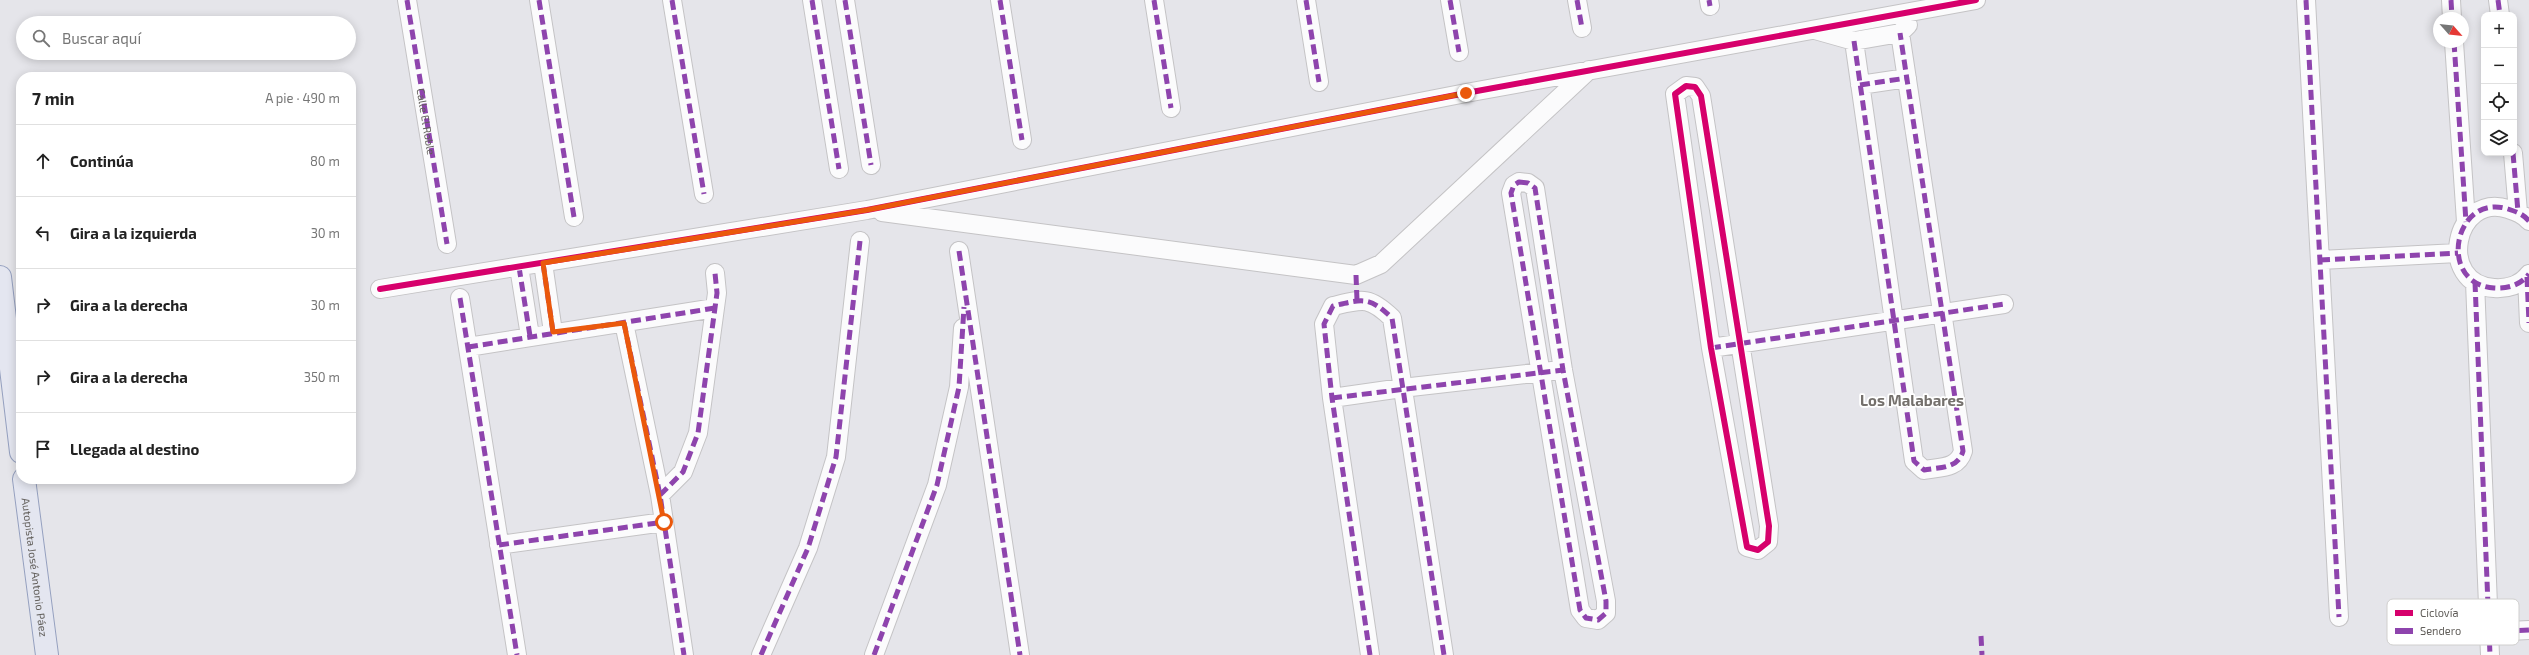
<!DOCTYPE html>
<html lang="es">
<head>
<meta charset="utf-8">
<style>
  :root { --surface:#fff; --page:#f2f2f2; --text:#222; --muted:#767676; --line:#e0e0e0 }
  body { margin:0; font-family:"Exo 2",sans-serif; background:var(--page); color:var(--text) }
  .controls { position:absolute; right:12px; top:12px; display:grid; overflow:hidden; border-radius:8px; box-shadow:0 2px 10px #0003 }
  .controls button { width:36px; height:36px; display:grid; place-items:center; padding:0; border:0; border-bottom:1px solid var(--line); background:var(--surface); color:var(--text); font:20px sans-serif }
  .compass { position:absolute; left:2433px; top:12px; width:36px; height:36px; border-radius:50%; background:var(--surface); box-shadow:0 2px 10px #0003; rotate:117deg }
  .stop { position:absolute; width:12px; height:12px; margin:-9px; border:3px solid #ea580c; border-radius:50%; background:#fff }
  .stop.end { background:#ea580c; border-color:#fff; box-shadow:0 1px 4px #0008 }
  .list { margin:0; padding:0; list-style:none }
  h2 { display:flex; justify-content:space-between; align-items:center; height:52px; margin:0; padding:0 16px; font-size:17px }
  h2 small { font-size:13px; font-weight:400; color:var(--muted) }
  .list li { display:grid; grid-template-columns:26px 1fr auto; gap:12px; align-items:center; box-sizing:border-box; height:72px; padding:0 16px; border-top:1px solid var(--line) }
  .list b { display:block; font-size:15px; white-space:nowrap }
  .list em { font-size:13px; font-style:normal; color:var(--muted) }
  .icon { flex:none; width:22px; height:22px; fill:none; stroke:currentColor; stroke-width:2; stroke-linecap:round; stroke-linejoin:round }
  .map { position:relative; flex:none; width:2529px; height:655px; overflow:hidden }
  .search { position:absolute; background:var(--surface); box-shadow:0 2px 10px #0003; left:16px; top:16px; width:340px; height:44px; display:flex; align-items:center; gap:10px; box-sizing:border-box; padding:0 14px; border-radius:22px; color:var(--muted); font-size:15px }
  .panel { position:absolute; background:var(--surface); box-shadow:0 2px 10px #0003; left:16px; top:72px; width:340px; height:412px; border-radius:16px }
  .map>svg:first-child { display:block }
</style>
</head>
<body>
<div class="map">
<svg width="2529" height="655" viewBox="0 0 2529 655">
  <rect width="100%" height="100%" fill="#e5e5ea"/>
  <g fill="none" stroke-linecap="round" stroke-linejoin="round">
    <defs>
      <path id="minor" d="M407,0L447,244
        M539,0L574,217
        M672,0L704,194
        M812,0L839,169
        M845,0L871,165
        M1000,0L1022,140
        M1154,0L1171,108
        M1306,0L1319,82
        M1450,0L1459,52
        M1577,0L1582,28
        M1709,0L1710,6
        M2306,0L2339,617
        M2451,0L2452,18
        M2498,0L2500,15
        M1815,30L1854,41L1900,33L1908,25
        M1854,41L1914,461L1924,470C1940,467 1958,469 1963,451L1900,33
        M2454,42L2466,222
        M1860,85L1907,78
        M1686,86L1695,87L1701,96L1769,526L1768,542L1758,550L1747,547L1711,348L1675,94Z
        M2513,153L2518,212
        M1519,182L1528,183L1535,188L1563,370L1606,601V613L1598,620L1586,618L1580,610L1511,193L1514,185Z
        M882,212L1356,275L1381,264L1589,70
        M2529,221C2523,214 2517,212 2508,209C2454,192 2436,284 2494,288C2507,289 2521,285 2529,274
        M959,251L1020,655
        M2320,260L2458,253
        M543,263L553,332
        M519,267L530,336
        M2527,277L2529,323
        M2475,282L2490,655
        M380,289L867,210L1466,93L1976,0
        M460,298L517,655
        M624,323L660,495L684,655
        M468,347L715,308
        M1711,348L2004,304
        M1332,398L1402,388L1552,371
        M660,495L683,472L698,433L717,293L715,273
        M499,545L664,522
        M2489,632L2529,630
        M761,655L808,548L836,457L860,241
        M874,655L937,485L959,387L963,328
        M1370,655L1332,398L1324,324L1333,306C1363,299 1369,296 1392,318L1444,655"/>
      <g id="trunk">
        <path d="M0,277L21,452"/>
        <path id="s1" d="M24,479L47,655"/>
      </g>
    </defs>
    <!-- minor casing -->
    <use href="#minor" stroke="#c4c3c5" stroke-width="20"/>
    <!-- trunk casing -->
    <use href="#trunk" stroke="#95a0bf" stroke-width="24"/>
    <!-- minor -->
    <use href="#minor" stroke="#fbfbfc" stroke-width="18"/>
    <!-- trunk -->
    <use href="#trunk" stroke="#e4e6f0" stroke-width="22"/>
    <!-- quiet -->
    <g stroke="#8e44ad" stroke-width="5" stroke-dasharray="10 5" stroke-linecap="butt">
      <path id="s2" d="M407,0L447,244"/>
      <path d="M539,0L574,217"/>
      <path d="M672,0L704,194"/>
      <path d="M812,0L839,169"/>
      <path d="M845,0L871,165"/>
      <path d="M1000,0L1022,140"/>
      <path d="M1154,0L1171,108"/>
      <path d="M1306,0L1319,82"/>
      <path d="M1450,0L1459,52"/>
      <path d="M1577,0L1582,28"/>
      <path d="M1709,0L1710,6"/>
      <path d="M2306,0L2339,617"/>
      <path d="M2451,0L2452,18"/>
      <path d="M2498,0L2500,15"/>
      <path d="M1854,41L1914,461L1924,470C1940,467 1958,469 1963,451L1900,33"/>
      <path d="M2454,42L2466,222"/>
      <path d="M1860,85L1907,78"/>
      <path d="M2513,153L2518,212"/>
      <path d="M1519,182L1528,183L1535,188L1563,370L1606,601V613L1598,620L1586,618L1580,610L1511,193L1514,185Z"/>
      <path d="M2529,221C2523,214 2517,212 2508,209C2454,192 2436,284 2494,288C2507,289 2521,285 2529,274"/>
      <path d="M959,251L1020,655"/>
      <path d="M2320,260L2458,253"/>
      <path d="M543,263L553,332"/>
      <path d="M519,267L530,336"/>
      <path d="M1356,275L1357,300"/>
      <path d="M2527,277L2529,323"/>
      <path d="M2475,282L2490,655"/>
      <path d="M460,298L517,655"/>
      <path d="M624,323L660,495L684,655"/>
      <path d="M468,347L715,308"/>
      <path d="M1711,348L2004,304"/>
      <path d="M1332,398L1563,370"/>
      <path d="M660,495L683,472L698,433L717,293L715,273"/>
      <path d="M499,545L664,522"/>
      <path d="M2489,632L2529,630"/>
      <path d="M1981,636L1982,655"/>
      <path d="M761,655L808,548L836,457L860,241"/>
      <path d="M874,655L937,485L959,387L964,307"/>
      <path d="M1370,655L1332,398L1324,324L1333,306C1363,299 1369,296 1392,318L1444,655"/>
    </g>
    <defs>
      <path id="cycleway" d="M1686,86L1695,87L1701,96L1769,526L1768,542L1758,550L1747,547L1711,348L1675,94Z
        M380,289L867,210L1466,93L1976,0"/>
    </defs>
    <!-- cycleway casing -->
    <use href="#cycleway" stroke="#fff" stroke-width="8"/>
    <!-- cycleway -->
    <use href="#cycleway" stroke="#d6006c" stroke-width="6"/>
  </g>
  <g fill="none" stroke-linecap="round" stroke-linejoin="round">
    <!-- route -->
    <path stroke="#ea580c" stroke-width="5" d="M664,522L624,323L553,332L543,263L867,210L1466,93"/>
  </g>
  <g text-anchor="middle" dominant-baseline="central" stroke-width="3.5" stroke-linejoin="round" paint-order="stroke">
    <!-- street labels -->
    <g font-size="11" fill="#625f5b" stroke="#fff">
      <text stroke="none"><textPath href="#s2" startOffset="123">Calle El Roble</textPath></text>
      <text stroke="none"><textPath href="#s1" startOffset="89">Autopista José Antonio Páez</textPath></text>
    </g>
    <!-- district labels -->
    <g font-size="15" font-weight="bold" fill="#74706c" stroke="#fff">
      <text x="1912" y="400">Los Malabares</text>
    </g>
  </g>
  <!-- legend -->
  <rect x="2387" y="599" width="132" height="46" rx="6" fill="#fff" stroke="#d0cfce" stroke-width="1"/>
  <rect x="2395" y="610" width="18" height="6" fill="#d6006c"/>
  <rect x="2395" y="628" width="18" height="6" fill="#8e44ad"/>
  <g font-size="11" fill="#625f5b">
    <text x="2420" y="617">Ciclovía</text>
    <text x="2420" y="635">Sendero</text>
  </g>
</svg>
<div class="controls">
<button>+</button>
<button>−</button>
<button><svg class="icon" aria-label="locate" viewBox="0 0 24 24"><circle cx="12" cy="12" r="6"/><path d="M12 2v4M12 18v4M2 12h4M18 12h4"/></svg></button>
<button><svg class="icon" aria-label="layers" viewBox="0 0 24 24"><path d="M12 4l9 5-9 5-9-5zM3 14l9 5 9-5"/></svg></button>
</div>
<svg class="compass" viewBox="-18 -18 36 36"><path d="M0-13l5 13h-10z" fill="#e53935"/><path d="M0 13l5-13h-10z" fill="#767676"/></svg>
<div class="stop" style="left:664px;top:522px"></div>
<div class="stop end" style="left:1466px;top:93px"></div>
<div class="search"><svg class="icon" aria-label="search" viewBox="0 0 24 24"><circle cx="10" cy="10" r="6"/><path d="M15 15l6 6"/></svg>Buscar aquí</div>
<section class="panel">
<h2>7 min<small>A pie · 490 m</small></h2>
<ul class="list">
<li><svg class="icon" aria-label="ahead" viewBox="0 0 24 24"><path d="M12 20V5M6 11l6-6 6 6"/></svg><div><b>Continúa</b></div><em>80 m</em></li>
<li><svg class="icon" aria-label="left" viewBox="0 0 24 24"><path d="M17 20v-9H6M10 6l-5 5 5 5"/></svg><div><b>Gira a la izquierda</b></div><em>30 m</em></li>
<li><svg class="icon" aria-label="right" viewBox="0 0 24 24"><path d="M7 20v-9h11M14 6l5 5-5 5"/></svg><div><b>Gira a la derecha</b></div><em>30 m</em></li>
<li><svg class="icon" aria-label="right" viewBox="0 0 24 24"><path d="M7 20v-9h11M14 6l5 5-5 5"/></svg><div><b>Gira a la derecha</b></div><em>350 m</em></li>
<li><svg class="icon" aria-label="arrive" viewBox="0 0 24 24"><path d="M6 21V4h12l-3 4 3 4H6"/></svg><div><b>Llegada al destino</b></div></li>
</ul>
</section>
</div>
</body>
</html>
